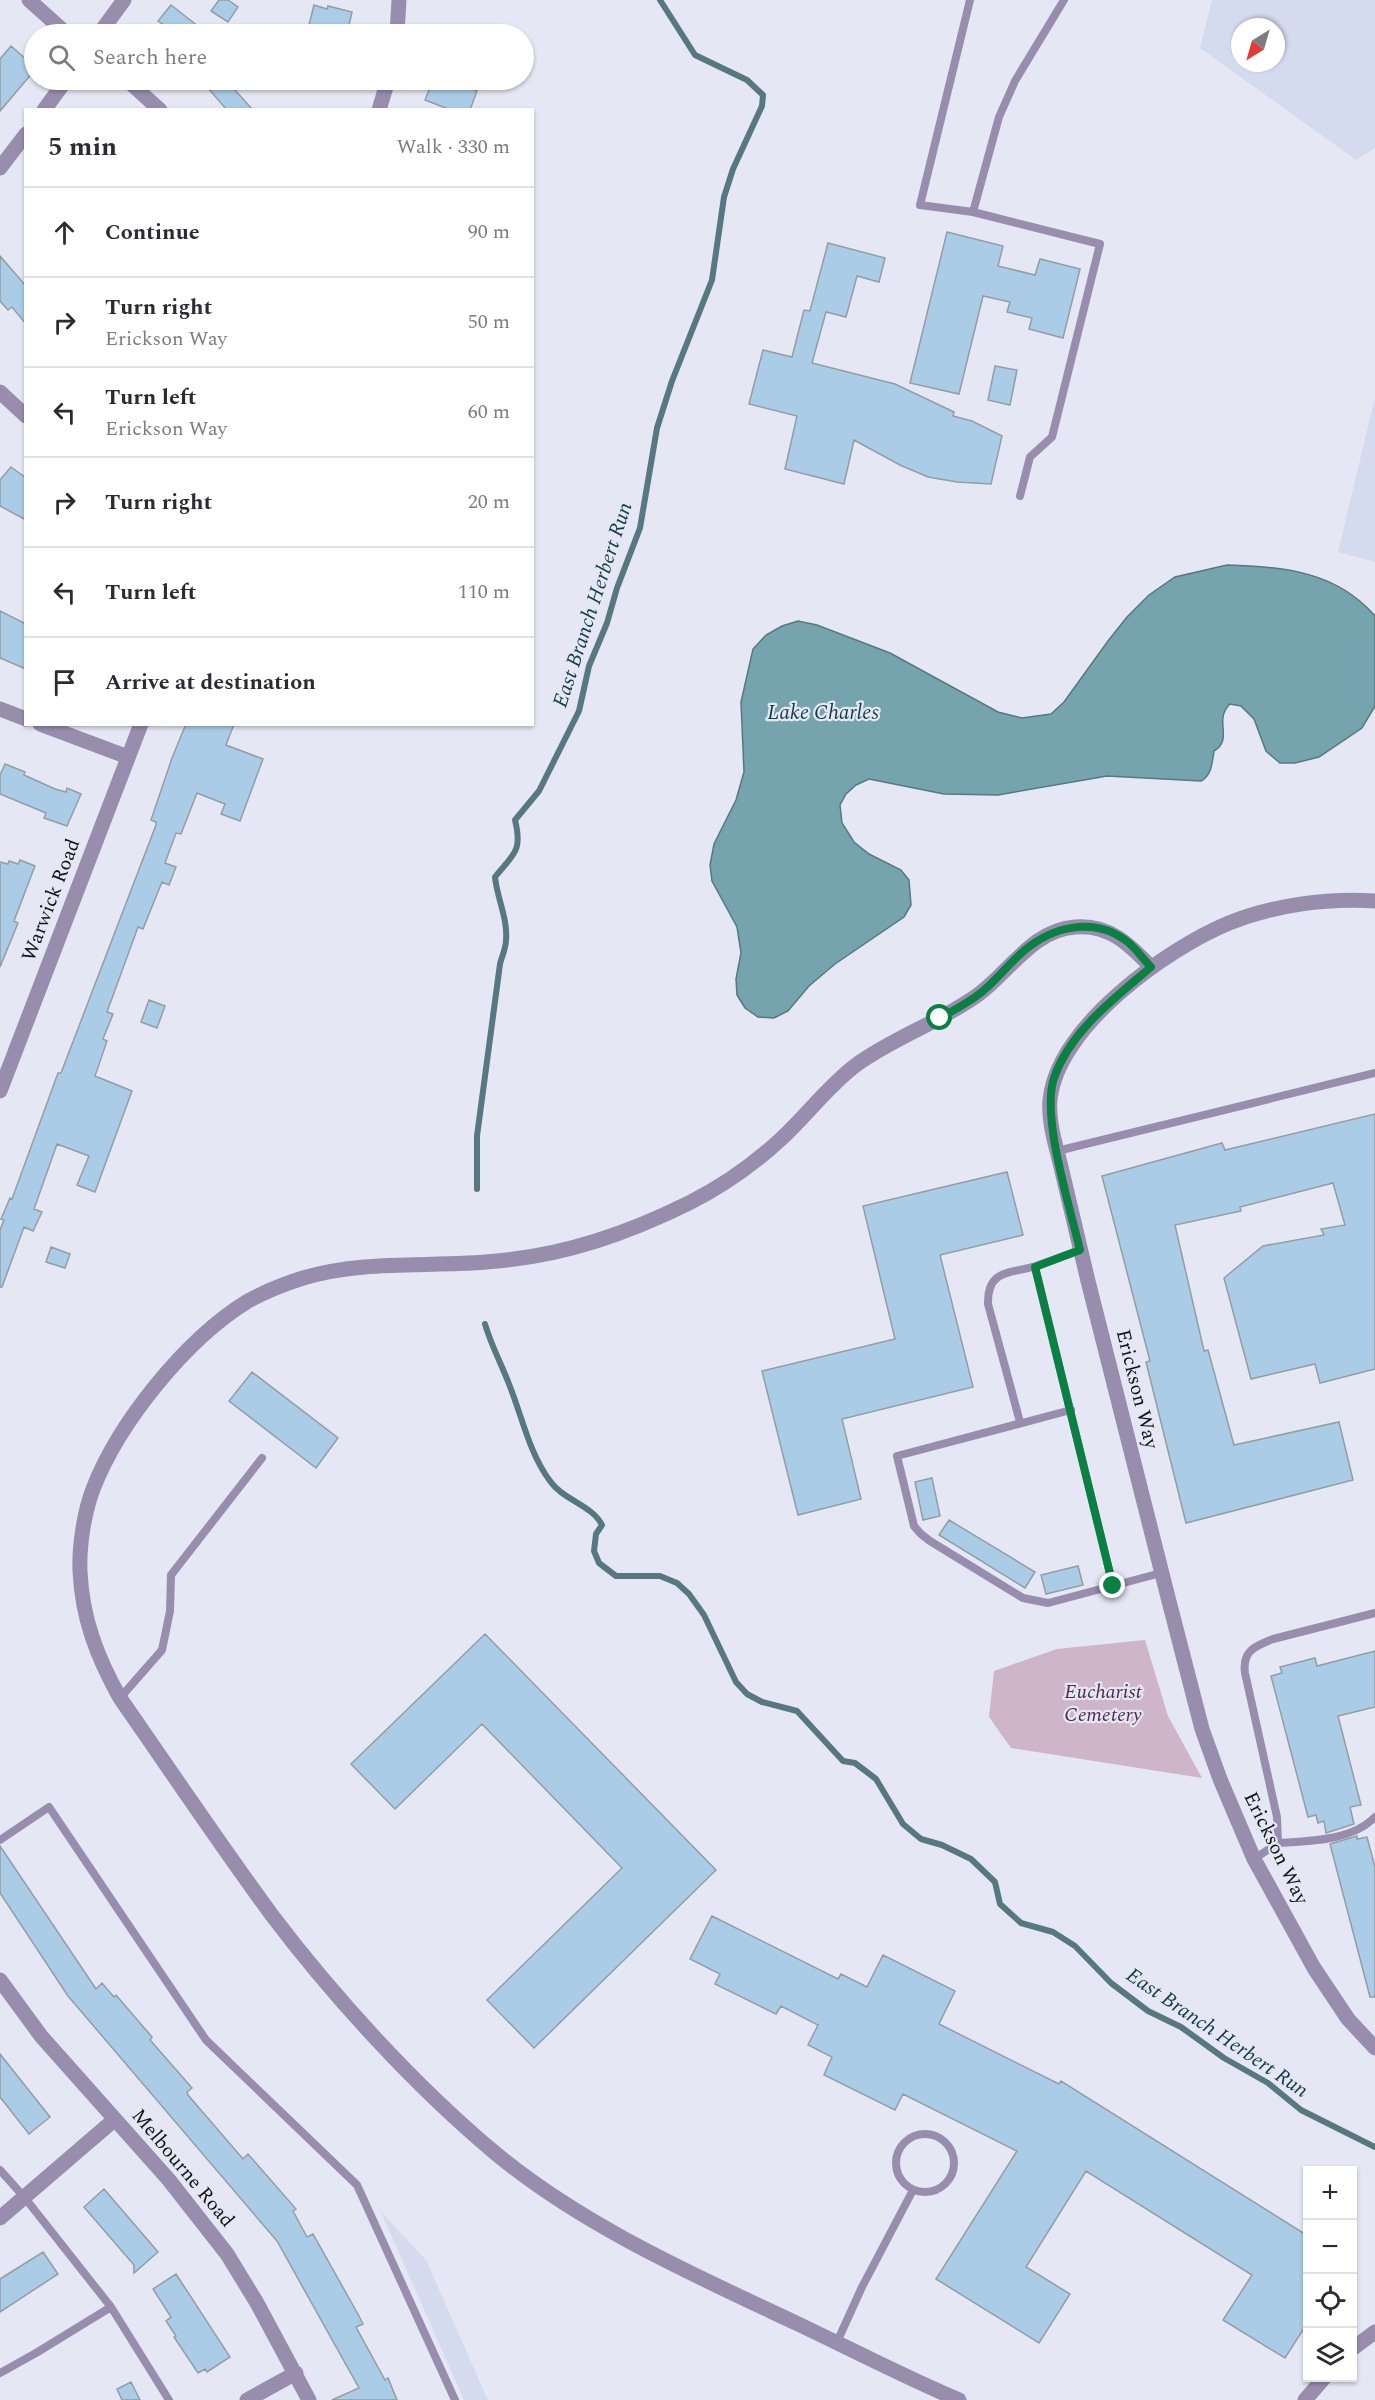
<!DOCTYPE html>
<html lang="en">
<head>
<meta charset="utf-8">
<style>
  :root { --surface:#fff; --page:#f2f2f3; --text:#2b2b33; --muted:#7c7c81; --line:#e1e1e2 }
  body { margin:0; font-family:Spectral,serif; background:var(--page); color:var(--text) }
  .controls { position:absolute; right:18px; bottom:18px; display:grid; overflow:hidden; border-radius:0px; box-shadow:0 2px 4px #0004 }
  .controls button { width:54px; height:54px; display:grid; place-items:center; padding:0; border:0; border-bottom:2px solid var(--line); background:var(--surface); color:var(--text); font:30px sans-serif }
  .compass { position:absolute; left:1231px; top:18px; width:54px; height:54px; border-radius:50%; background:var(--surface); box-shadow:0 2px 4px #0004; rotate:217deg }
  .stop { position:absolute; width:18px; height:18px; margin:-14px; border:4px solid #0b8043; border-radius:50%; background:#fff }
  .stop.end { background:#0b8043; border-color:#fff; box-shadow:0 2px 6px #0008 }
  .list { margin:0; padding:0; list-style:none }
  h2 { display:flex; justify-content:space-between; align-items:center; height:78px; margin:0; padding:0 24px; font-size:26px }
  h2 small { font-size:20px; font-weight:400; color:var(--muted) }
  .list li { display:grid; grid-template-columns:39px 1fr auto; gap:18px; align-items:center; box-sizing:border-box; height:90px; padding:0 24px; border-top:2px solid var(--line) }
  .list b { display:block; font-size:22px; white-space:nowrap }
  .list p { margin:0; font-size:20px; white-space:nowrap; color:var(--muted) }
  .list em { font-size:20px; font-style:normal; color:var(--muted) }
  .icon { flex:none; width:33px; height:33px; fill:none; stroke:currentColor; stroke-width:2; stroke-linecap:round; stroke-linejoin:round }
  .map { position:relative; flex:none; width:1375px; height:2400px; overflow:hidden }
  .search { position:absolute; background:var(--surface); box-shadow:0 2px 4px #0004; left:24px; top:24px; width:510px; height:66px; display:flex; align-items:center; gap:15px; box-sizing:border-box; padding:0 21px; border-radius:33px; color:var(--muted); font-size:22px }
  .panel { position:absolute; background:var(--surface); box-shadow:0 2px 4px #0004; left:24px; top:108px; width:510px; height:618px; border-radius:0px }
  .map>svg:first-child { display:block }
</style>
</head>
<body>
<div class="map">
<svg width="1375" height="2400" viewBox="0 0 1375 2400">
  <rect width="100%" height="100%" fill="#e5e8f4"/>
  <!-- built -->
  <path fill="#d5dbee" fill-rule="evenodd" d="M1212,0H1375V148L1356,160L1200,48ZM1240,27H1276V63H1240Z
    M1375,397V562L1338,552Z
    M381,2212L426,2260L488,2400H464Z"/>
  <!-- green -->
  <path fill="#ceb5ca" d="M1145,1640L1168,1716L1202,1778L1011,1748L989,1717L994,1671L1057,1649Z"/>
  <!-- water -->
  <path fill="#75a4ae" stroke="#577880" stroke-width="1.5" d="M1227,565C1284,567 1336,571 1375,616V706L1362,728L1319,757L1295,763H1280L1266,751L1254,719L1241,706L1230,704C1213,720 1234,739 1214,751C1212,763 1212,775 1201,781L1107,776L998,795L944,794L869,779L856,785L846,794L840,805L842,823L854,842L869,854L901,870L909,880L911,905L904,917L835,964L809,986L788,1011L774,1018L758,1017L745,1008L737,995L736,979L741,953L737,927L712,881L710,865L714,844L736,800L744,772L741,702L753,649L766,635L782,626L798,621L817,625L890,653L998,712L1022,718L1051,714L1064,702L1108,641L1127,617L1149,595L1175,577Z"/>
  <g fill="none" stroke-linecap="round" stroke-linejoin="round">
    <!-- stream -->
    <path stroke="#577880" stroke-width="6" d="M477,1189V1136L500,964C502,956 506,948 506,940C508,919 497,898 495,877C513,854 523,852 515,820L539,791L579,711L589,666L607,623L617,588L640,528L657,428L672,381L712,280L724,197L733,169L762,106L763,95L747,80L695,55L660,0
      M485,1324C491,1345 501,1363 509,1384C522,1416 529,1453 550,1481C563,1500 592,1505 602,1525L596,1534L594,1551L599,1563L616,1576H660L677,1583L689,1594L704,1615L736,1682L747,1694L762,1702L797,1711L843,1761L855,1763L876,1779L903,1824L921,1839L942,1845L971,1859L995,1882L1000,1904L1021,1923L1053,1932L1075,1946L1111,1983L1148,2011L1181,2027L1224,2058L1268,2083L1301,2110L1375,2147"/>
  </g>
  <!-- building -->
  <path fill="#abcce7" stroke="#939da5" stroke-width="1.5" d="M219,0H228L238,7L228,22L211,11Z
    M171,5L208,34H159L165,26L158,21Z
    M314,5L327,9L328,6L352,12L347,34L309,25Z
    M11,46L34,66V71L0,111V59Z
    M201,80H226L253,110H227Z
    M433,80H448L477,91L470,110H451L425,100Z
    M947,232L1003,246L998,266L1035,275L1040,259L1080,269L1063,338L1029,329L1032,318L1007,312L1010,302L983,296L959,394L910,383Z
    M828,243L885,258L879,282L857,276L846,317L826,312L812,363L895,384L954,412L953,416L972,421L1002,436L991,484L957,482L928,477L900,465L854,440L844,484L785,469L797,416L749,404L763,350L792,357L804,310L810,311Z
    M0,256L26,286V324L12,307L8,310L0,301Z
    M995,366L1017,370L1010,405L988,400Z
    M11,467L26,478V520L0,506V480Z
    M0,611L26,624V669L0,658Z
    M186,724H234L226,745L263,759L240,821L221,814L225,804L197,793L181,834L176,833L165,863L176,867L169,885L162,882L143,929L138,927L107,1012L113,1014L103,1039L107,1041L95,1076L132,1091L95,1192L77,1185L89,1156L57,1144L34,1209L42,1212L33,1231L24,1227L2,1287H0V1230L4,1220L1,1219L10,1198L12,1199L58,1073H61L156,825V822L151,820L172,758Z
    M5,764L25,772L24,775L55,789L66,792L67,788L81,794L67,826L44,818L46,813L0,794V775Z
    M20,860L35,866L14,921L18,923L0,967V862L8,864L9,861L18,864Z
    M149,1000L165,1006L157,1028L141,1022Z
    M1375,1114V1369L1320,1383L1315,1364L1251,1379L1224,1278L1263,1246L1324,1235L1321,1229L1345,1225L1333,1183L1240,1207L1241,1211L1175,1225L1204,1351L1208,1350L1234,1445L1339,1422L1353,1480L1186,1523L1146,1362L1150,1361L1102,1176L1222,1143L1225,1150Z
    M1007,1172L1023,1235L940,1255L973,1387L842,1419L861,1499L798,1515L762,1371L895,1339L863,1206Z
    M51,1247L70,1254L65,1268L46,1262Z
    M252,1372L338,1438L316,1468L229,1401Z
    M932,1478L940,1516L923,1520L915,1482Z
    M949,1520L1035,1572L1025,1588L939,1535Z
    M1078,1566L1083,1585L1046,1594L1041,1575Z
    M485,1634L716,1870L534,2048L487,2000L622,1868L482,1724L395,1809L351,1764Z
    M1375,1651V1707L1338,1716L1361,1805L1350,1807L1354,1824L1326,1833L1324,1821L1318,1823L1316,1815L1308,1817L1271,1676L1282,1673L1280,1667L1315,1658L1317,1666Z
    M1357,1836V1839L1367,1837L1375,1867V1997H1370L1330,1844Z
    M0,1846L96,1989L102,1983L114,1997L116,1995L152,2037L150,2040L192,2088L187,2092L188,2095L243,2159L248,2154L296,2209L293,2211L307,2237L313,2234L359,2316L363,2324L356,2327L385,2380L388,2378L397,2400H332L359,2388L277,2241L68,1996L0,1893Z
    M712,1916L838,1979L841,1974L867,1987L883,1955L955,1991L939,2024L1059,2084L1061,2081L1308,2236V2322L1285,2358L1223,2320L1252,2275L1086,2171L1026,2267L1070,2294L1039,2343L936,2279L1017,2151L903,2094L895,2110L824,2075L832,2057L808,2045L818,2025L781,2006L776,2014L715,1984L720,1974L690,1959Z
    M0,2054L50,2117L29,2134L0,2097Z
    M104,2189L158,2252L134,2273V2265L84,2207Z
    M43,2252L58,2274L0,2312V2279Z
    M176,2274L230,2357L207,2372L205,2369L198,2373L174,2337L176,2336L166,2321L171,2317L153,2289Z
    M131,2382L140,2400H122L117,2389Z"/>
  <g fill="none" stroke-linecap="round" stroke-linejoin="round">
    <!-- service -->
    <path stroke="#998dae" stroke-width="8" d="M970,0L920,205L973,212L1100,244L1052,437L1030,457L1020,496
      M973,212L999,117L1015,81L1064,0
      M1057,1151L1375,1073
      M1035,1267L1113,1586
      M1071,1410L897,1456L914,1526L921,1534L930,1541L1023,1598L1048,1603L1161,1573
      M1020,1422L988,1304C987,1269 1010,1274 1036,1266C1051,1261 1066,1255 1080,1250
      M120,1698L162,1650L170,1611L171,1575L262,1458
      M0,1840L49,1807L206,2040L357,2185L455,2400
      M1278,1843C1309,1841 1352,1841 1375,1817
      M1254,1859L1278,1843L1277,1817L1245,1673C1242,1651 1255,1646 1273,1639L1375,1613
      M896 2163a29 29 0 1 1 58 0a29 29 0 1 1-58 0Z
      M0,2170L25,2198L111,2307L169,2400
      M837,2342L862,2287L913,2190
      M0,2373L36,2353L111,2307"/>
    <!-- minor -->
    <path stroke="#998dae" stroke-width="15" d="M29,0L67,34
      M99,34L124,0
      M397,34L399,0
      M127,80L160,110
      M44,110L66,80
      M379,110L388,80
      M0,168L26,134
      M0,392L26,416
      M0,709L26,719
      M40,724L128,757
      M1375,901C1326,898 1274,905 1229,923C1166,949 1057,1027 1050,1100C1048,1122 1056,1146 1061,1167C1070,1205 1079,1243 1088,1281C1126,1431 1163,1580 1202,1729L1220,1779L1254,1859L1314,1968L1348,2019L1375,2048
      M0,1091L141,724
      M0,1980L41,2036L169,2180L227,2254L257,2303L309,2400
      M0,2218L114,2120
      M1352,2349L1375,2332
      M247,2400L296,2373
      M959,2400C904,2377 851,2349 796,2323C694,2275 581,2225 494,2152C415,2086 333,1996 271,1914C219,1843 170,1770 120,1698C97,1657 82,1618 80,1571C79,1546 84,1513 93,1489C119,1422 186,1339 248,1301C266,1291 284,1284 303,1278C367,1259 432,1268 497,1261C566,1255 628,1233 689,1203C723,1186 754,1164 781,1139C807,1115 828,1086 856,1065C894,1037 941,1022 979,994C1010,971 1033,930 1075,927C1109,924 1129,944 1151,967
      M1305,2400L1324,2378"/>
  </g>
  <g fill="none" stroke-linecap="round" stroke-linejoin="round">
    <!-- route -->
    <path stroke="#0b8043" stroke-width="8" d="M940,1018C954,1010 970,1002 983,991C1000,977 1013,958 1030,946C1060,924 1099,918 1129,943C1137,950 1144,960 1151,967C1115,998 1070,1031 1054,1078C1041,1117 1070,1207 1080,1250L1035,1267L1113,1586"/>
  </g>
  <g text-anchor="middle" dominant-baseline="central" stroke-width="4.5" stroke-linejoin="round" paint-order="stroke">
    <!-- street labels -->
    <g font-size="20" fill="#111216" stroke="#e5e8f4">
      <text transform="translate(51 900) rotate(-69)">Warwick Road</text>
      <text transform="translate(1137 1389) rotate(76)">Erickson Way</text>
      <text transform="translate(1276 1848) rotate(64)">Erickson Way</text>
      <text transform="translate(183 2168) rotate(50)">Melbourne Road</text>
    </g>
    <!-- park labels -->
    <g font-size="20" font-style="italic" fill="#52284e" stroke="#e5e8f4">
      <text x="1103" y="1692">Eucharist<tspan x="1103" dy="23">Cemetery</tspan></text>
    </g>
    <!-- water labels -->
    <g font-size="21" font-style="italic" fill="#113d46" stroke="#e5e8f4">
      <text transform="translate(593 605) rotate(-72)">East Branch Herbert Run</text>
      <text x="823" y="713">Lake Charles</text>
      <text transform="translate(1217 2033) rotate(34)">East Branch Herbert Run</text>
    </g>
  </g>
</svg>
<div class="controls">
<button>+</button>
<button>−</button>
<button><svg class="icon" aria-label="locate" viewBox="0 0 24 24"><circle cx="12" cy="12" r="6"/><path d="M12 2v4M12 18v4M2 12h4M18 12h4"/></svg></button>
<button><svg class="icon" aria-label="layers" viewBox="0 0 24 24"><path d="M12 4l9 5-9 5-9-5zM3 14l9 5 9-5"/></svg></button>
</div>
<svg class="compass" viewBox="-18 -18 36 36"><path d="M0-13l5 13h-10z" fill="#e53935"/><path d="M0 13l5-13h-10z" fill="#7c7c81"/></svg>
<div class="stop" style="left:940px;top:1018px"></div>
<div class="stop end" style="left:1113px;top:1586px"></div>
<div class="search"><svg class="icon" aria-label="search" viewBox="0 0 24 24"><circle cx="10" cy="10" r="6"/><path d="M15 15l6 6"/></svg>Search here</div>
<section class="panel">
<h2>5 min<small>Walk · 330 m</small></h2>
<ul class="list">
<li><svg class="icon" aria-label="ahead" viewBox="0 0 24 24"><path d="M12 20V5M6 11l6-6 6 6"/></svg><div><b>Continue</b></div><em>90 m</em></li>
<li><svg class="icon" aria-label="right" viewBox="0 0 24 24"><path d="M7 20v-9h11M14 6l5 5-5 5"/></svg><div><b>Turn right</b><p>Erickson Way</p></div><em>50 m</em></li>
<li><svg class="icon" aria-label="left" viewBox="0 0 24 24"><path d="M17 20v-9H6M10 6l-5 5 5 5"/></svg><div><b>Turn left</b><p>Erickson Way</p></div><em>60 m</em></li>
<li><svg class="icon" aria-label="right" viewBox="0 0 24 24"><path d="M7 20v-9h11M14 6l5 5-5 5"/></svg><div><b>Turn right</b></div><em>20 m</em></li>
<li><svg class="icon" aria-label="left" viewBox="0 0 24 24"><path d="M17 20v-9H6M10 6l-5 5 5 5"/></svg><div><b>Turn left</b></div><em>110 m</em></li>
<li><svg class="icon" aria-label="arrive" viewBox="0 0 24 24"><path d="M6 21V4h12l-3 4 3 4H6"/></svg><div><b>Arrive at destination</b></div></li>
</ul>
</section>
</div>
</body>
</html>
